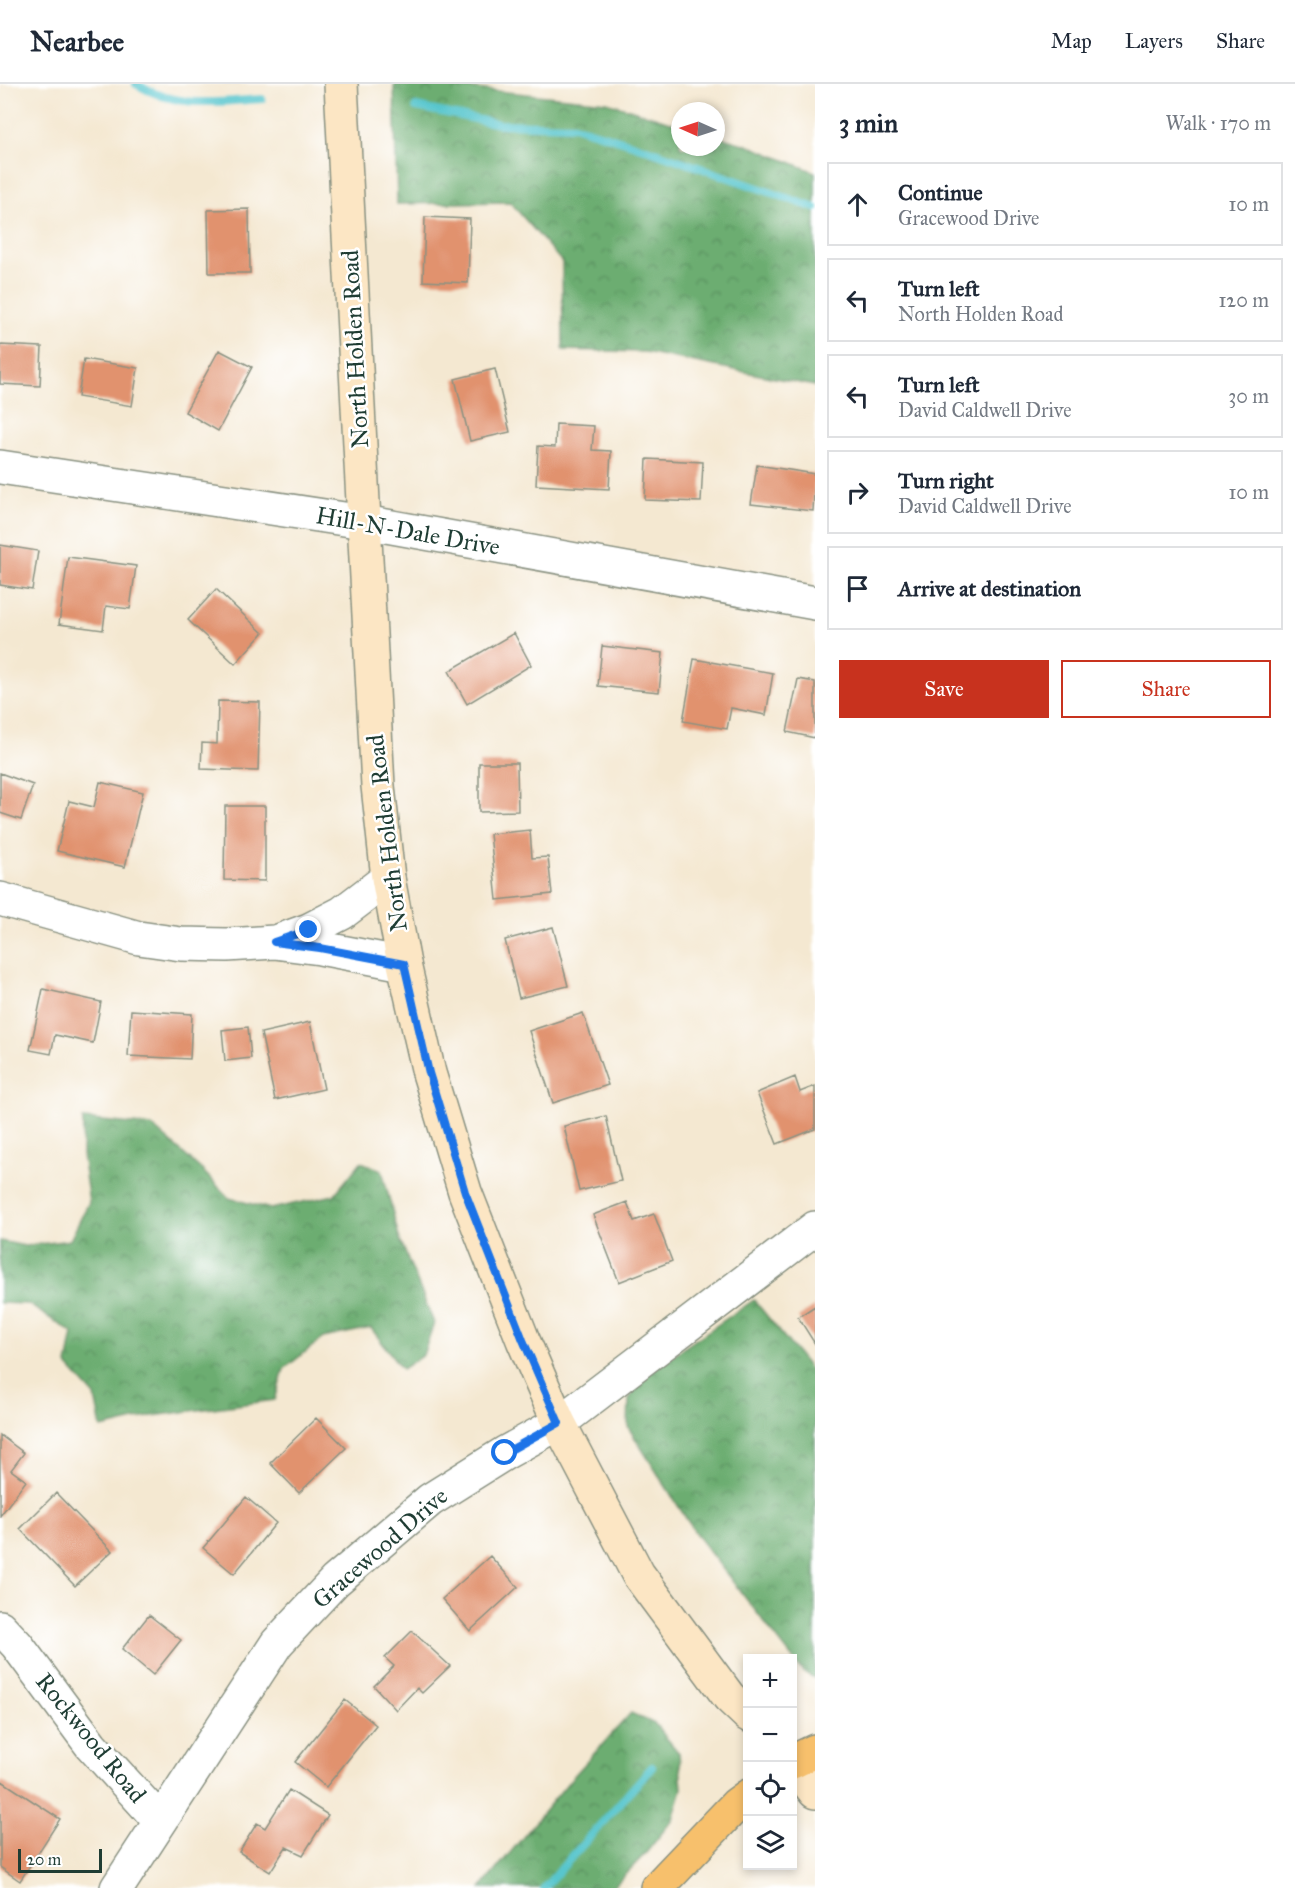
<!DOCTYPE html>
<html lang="en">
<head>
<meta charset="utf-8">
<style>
  :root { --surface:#fff; --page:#f6f6f7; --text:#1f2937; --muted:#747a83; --line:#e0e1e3; --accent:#c8321e }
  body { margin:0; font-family:"IM FELL Great Primer",serif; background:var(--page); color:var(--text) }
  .controls { position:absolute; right:18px; bottom:18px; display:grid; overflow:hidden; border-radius:0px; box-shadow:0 3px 9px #0003 }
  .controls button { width:54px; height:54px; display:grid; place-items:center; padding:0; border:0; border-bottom:2px solid var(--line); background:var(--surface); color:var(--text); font:30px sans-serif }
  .compass { position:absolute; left:671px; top:18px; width:54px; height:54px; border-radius:50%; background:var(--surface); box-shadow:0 3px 9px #0003; rotate:273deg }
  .scale { position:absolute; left:18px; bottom:15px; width:84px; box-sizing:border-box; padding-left:6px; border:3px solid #1f3d34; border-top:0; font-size:16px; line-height:21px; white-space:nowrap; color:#1f3d34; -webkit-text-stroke:4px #fff; paint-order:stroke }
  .stop { position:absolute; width:18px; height:18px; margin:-14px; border:4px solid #1a73e8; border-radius:50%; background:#fff }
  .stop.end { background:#1a73e8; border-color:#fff; box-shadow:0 2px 6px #0008 }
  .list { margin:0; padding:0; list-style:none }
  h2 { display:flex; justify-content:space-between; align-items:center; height:78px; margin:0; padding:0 24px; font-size:26px }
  h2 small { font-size:20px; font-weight:400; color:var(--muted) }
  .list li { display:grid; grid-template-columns:39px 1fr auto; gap:18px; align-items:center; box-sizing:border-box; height:84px; margin:0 12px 12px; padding:0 12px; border:2px solid var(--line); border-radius:0px }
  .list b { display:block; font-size:22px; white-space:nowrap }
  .list p { margin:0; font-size:20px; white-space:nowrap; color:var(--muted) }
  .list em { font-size:20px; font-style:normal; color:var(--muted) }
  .actions { display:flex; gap:12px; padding:18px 24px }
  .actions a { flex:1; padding:14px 0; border:2px solid var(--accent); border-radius:0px; text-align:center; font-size:21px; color:var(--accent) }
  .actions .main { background:var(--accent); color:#fff }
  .icon { flex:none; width:33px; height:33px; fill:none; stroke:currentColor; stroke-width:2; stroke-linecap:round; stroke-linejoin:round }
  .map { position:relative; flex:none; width:815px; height:1804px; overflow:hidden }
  header { display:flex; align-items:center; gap:36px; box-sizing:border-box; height:84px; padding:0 30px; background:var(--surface); border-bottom:2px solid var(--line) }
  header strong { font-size:28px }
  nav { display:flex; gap:33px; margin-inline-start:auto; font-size:21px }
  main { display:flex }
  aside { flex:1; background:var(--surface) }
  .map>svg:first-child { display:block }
</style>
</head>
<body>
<header>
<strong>Nearbee</strong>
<nav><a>Map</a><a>Layers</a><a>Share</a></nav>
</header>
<main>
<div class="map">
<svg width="815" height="1804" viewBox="0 0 815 1804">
  <defs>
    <pattern id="forest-crowns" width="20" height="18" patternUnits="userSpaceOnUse" patternTransform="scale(1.5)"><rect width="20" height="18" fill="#6cad71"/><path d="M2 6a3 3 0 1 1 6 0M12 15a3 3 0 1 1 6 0" fill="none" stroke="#588e5e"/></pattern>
  </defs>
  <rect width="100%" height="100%" fill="#fff"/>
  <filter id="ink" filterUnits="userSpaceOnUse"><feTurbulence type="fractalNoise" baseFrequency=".0167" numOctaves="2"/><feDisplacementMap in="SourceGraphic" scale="12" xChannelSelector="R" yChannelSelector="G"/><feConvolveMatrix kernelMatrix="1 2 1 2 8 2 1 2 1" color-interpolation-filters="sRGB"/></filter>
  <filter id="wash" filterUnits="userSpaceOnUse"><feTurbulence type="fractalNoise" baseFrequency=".008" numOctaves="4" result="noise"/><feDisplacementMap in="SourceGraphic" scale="24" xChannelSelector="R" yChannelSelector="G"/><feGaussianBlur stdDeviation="1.35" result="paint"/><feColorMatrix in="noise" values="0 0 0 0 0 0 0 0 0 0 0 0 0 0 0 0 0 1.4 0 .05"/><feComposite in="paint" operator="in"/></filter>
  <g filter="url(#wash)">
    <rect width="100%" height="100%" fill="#f4e8d1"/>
    <!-- forest -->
    <path fill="url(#forest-crowns)" stroke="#467552" stroke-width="1.5" d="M394,0H427L607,18L680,41V63H716V52L747,61L815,88V302L645,268L563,266L562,178L510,118L397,120Z
      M83,1035L152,1042L203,1087L229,1114L271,1125L334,1111L361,1078L382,1086L399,1153L434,1239L423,1271L402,1285L371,1244L323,1254L284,1285L275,1316L152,1332L101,1344L95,1312L67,1281L73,1249L28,1220L0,1219V1157L25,1162L70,1156L89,1118L82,1071Z
      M754,1216L815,1291V1594L803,1588L698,1453L628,1343L629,1315L648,1288Z
      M631,1629L655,1640L679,1669L682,1705L673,1735L646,1769L612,1804H481L571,1695Z"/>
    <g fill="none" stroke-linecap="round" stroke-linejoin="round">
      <!-- stream -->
      <path stroke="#59c6ce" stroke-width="8" d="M136,0C177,25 216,18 262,15
        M416,23L499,40L574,42L632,60L815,124
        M544,1804L652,1683"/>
    </g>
    <g id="blocks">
      <!-- building -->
      <path fill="#e1926e" d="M249,125L250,189H209L208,126Z
        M425,133L470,135L468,199L423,197Z
        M0,261L42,263L40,302L0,300Z
        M219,266L252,283L218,347L185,328Z
        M84,275L138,284L132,322L78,313Z
        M495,285L510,348L470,357L455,295Z
        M556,340L594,342L592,366L611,367L609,405L536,401L538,362L555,363Z
        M647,375L703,378L701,418L645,416Z
        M757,381L815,390L813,427L751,420Z
        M0,461L38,467L32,506L0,501Z
        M68,473L136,482L130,525L106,522L103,546L59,540Z
        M216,505L263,549L235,580L188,536Z
        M514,549L531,581L467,620L449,587Z
        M602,562L663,569L659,608L598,602Z
        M694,575L773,589L766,631L731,624L727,645L683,637Z
        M798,595L815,598V654L787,648Z
        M218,617L260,618L258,687L201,685L202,659L217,660Z
        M479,679H517L518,727L479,728Z
        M0,689L33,701L21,736L0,729Z
        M100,698L143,708L125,783L57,767L69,717L94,723Z
        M225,722H265V797L224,796Z
        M530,746L532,774L548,773L552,810L497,816L490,750Z
        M553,843L568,902L519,914L505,856Z
        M43,905L101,918L93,959L55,951L51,970L30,966Z
        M131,926L192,930L190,975L128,972Z
        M583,929L608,1001L553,1019L529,947Z
        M310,938L324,1005L275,1016L261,949Z
        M248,943L251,974L225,977L222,946Z
        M795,993L800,1008L815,1002V1045L777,1060L757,1009Z
        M606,1032L621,1097L579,1107L564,1042Z
        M627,1118L634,1137L654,1130L672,1177L619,1198L593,1131Z
        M815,1222V1260L798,1233Z
        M316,1334L346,1364L299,1409L270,1379Z
        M0,1351L24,1369L11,1386L26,1397L0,1432Z
        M56,1409L112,1467L75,1502L20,1445Z
        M246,1413L276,1439L234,1490L203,1464Z
        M490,1472L518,1503L470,1547L442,1515Z
        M149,1531L181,1556L153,1591L122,1565Z
        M412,1547L450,1582L422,1609L417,1604L396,1626L374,1602L394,1582L385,1574Z
        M345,1616L376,1641L326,1703L295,1678Z
        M2,1697L60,1735L20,1797L0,1783V1700Z
        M289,1706L328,1731L303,1771L286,1763L270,1788L239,1768L257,1739L265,1744Z"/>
    </g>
  </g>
  <g filter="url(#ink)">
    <use href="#blocks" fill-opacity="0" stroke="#8a9282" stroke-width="1.5"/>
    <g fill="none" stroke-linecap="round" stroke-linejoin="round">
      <defs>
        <path id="street" d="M0,383L364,438L815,519
          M0,815L139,854L181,860L227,861L274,858L320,864L404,880
          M276,858L309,846L342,829L388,794
          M0,1543L17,1561L91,1661L160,1737
          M117,1804L277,1559L335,1497L430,1416L505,1369L559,1339L815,1144"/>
        <path id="secondary" d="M341,0L378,702L388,794L404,880L429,989L465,1108L523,1256L559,1339L638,1490L729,1613L748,1631
          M792,1678L815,1708"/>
        <path id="highway" d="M792,1678L815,1667
          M657,1804L737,1720L748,1712"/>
      </defs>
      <!-- street casing -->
      <use href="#street" stroke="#8a9282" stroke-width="36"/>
      <!-- secondary casing -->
      <use href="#secondary" stroke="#8a9282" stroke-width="36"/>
      <!-- highway casing -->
      <use href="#highway" stroke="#8a9282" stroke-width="36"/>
      <!-- street -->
      <use href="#street" stroke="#fff" stroke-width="33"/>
      <!-- secondary -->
      <use href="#secondary" stroke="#fce6c4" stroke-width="33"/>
      <!-- highway -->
      <use href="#highway" stroke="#f7c06c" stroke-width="33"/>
    </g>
  </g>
  <g fill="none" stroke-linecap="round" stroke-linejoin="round" filter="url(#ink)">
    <!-- route -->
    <path stroke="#1a73e8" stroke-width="8" d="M309,846L274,858L320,864L404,880L429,989L465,1108L523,1256L559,1339L505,1369"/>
  </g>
  <g text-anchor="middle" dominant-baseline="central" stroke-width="5" stroke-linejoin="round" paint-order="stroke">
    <!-- street labels -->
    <g font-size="24" fill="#1f3d34" stroke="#fff">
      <text transform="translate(355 265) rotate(-93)">North Holden Road</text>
      <text transform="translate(408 447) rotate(10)">Hill-N-Dale Drive</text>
      <text transform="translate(387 749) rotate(-97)">North Holden Road</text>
      <text transform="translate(380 1464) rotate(-41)">Gracewood Drive</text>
      <text transform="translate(91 1654) rotate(51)">Rockwood Road</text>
    </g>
  </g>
</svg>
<div class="controls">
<button>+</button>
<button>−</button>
<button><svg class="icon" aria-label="locate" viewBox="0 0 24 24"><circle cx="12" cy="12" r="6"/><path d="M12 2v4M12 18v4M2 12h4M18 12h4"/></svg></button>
<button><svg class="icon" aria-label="layers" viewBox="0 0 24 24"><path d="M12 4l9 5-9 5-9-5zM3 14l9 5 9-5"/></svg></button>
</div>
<svg class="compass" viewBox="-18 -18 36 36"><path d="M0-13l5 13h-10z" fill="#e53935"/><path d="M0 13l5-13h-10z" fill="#747a83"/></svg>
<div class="scale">20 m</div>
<div class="stop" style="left:505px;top:1369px"></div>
<div class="stop end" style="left:309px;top:846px"></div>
</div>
<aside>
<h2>3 min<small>Walk · 170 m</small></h2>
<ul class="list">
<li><svg class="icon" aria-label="ahead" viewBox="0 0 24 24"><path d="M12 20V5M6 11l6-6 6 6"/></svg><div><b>Continue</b><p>Gracewood Drive</p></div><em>10 m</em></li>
<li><svg class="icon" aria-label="left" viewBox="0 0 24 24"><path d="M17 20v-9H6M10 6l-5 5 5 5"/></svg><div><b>Turn left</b><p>North Holden Road</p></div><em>120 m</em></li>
<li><svg class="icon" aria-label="left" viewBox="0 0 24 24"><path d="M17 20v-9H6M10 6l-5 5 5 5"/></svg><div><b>Turn left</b><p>David Caldwell Drive</p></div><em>30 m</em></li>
<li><svg class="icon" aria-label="right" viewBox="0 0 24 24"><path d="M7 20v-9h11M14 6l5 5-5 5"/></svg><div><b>Turn right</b><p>David Caldwell Drive</p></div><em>10 m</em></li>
<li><svg class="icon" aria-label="arrive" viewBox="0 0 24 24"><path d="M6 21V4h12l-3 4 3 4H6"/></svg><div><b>Arrive at destination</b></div></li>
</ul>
<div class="actions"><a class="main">Save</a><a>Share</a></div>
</aside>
</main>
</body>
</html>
